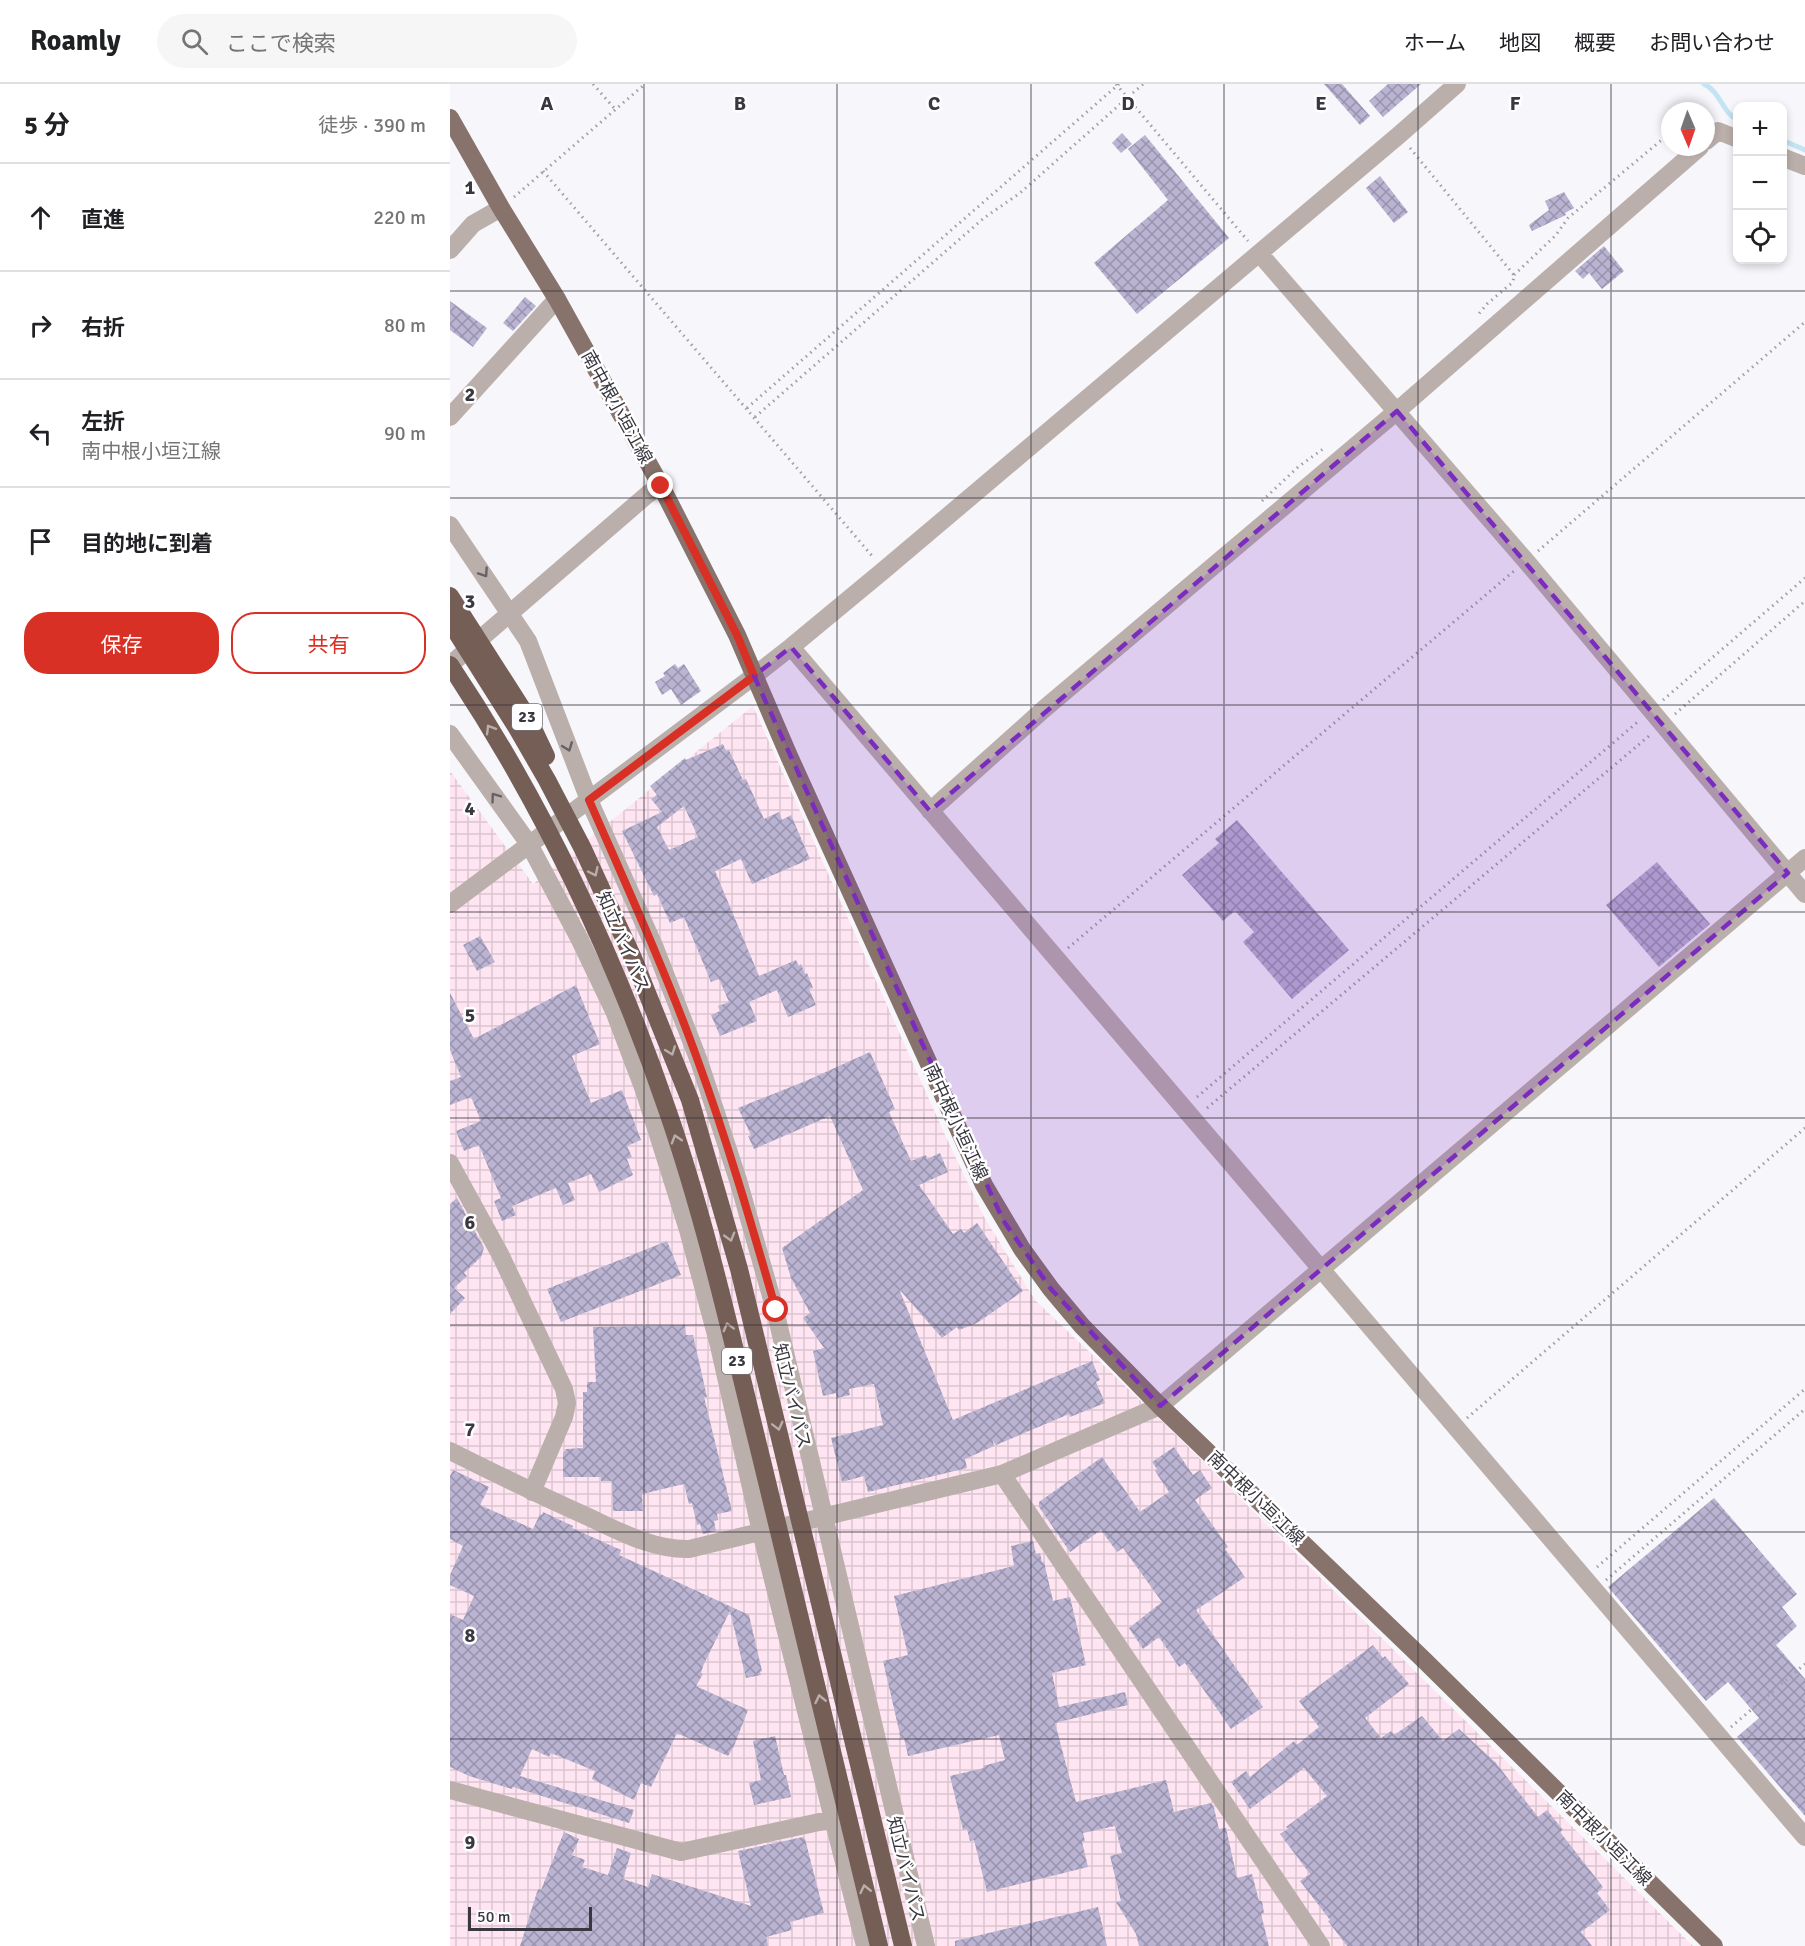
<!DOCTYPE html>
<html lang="ja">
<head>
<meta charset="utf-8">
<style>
  :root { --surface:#fff; --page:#f6f6f6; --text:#202124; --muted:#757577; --line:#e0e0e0; --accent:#d93025 }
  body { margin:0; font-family:Signika,"Noto Sans JP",sans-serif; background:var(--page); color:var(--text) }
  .controls { position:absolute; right:18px; top:18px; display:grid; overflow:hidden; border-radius:12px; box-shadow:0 3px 9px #0003 }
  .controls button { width:54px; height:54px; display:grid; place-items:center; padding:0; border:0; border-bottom:2px solid var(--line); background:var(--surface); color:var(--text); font:30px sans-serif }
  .compass { position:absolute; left:1211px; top:18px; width:54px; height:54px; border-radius:50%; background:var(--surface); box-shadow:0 3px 9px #0003; rotate:178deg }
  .scale { position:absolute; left:18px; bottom:15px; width:124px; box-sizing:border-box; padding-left:6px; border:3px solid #393740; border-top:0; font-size:16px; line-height:21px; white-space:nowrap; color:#393740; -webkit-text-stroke:4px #fff; paint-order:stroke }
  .stop { position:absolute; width:18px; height:18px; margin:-14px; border:4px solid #d93025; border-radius:50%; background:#fff }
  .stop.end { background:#d93025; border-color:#fff; box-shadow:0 2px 6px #0008 }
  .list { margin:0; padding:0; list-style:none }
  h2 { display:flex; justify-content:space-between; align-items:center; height:78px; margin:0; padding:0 24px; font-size:26px }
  h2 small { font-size:20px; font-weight:400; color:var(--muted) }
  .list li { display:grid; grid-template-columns:39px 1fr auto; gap:18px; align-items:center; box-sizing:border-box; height:108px; padding:0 24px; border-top:2px solid var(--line) }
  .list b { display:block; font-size:22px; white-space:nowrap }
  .list p { margin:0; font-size:20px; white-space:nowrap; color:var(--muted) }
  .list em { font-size:20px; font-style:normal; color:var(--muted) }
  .actions { display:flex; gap:12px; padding:18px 24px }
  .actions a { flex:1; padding:14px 0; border:2px solid var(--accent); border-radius:24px; text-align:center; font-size:21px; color:var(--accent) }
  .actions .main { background:var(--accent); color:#fff }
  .icon { flex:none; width:33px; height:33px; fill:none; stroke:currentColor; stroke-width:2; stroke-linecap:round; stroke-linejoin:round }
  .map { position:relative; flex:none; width:1355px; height:1862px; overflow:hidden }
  header { display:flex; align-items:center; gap:36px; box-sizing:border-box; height:84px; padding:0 30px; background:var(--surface); border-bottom:2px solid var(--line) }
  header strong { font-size:28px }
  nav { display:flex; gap:33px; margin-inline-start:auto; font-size:21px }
  .search { width:420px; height:54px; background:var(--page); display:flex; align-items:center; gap:15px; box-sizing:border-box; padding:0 21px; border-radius:33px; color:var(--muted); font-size:22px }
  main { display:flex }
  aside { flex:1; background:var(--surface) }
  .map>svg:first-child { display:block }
</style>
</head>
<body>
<header>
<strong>Roamly</strong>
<div class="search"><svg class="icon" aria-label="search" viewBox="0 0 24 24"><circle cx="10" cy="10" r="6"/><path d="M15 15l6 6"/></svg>ここで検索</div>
<nav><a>ホーム</a><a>地図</a><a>概要</a><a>お問い合わせ</a></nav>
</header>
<main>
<aside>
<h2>5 分<small>徒歩 · 390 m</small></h2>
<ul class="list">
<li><svg class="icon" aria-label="ahead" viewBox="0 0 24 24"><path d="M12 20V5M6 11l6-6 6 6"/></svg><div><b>直進</b></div><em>220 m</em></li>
<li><svg class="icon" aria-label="right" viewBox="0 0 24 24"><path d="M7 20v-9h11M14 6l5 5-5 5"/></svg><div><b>右折</b></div><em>80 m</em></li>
<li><svg class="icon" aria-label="left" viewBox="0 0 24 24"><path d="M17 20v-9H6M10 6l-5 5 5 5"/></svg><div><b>左折</b><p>南中根小垣江線</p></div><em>90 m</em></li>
<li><svg class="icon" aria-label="arrive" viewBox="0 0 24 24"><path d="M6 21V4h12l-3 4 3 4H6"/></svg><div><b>目的地に到着</b></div></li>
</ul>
<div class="actions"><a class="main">保存</a><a>共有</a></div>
</aside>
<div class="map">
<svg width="1355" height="1862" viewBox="0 0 1355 1862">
  <defs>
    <pattern id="industrial-grid" width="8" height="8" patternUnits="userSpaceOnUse" patternTransform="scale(1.5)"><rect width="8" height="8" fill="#fee5f1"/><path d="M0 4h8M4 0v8" fill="none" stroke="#dac5d0"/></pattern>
    <pattern id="building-cross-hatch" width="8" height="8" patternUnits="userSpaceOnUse" patternTransform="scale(1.5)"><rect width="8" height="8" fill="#bab4d2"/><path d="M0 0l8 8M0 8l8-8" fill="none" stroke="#9893ac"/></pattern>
  </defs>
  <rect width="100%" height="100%" fill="#f7f6fb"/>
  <!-- industrial -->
  <path fill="url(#industrial-grid)" d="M303,622L496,1053L534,1133L585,1216L714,1339L1243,1862H0V687L83,800Z"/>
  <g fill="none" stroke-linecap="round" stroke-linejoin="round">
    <!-- stream -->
    <path stroke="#c2e4f4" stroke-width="5" d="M1254,0C1271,8 1272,29 1288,36
      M1332,56L1355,66"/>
  </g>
  <!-- building -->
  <path fill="url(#building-cross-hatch)" fill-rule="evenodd" d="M874,0H892L920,32L910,41Z
    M938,0H971L933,33L919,17Z
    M672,49L682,60L671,69L662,59Z
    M695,51L779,154L687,230L644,179L718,116L678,65Z
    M930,92L958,128L944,139L916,104Z
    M1114,108L1124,124L1115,129L1116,131L1082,147L1079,141L1099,126L1095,117Z
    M1154,162L1174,187L1152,205L1139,189L1133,195L1125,187Z
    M75,213L86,222L63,247L53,239Z
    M0,217L37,244L23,263L0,246Z
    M225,580L228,584L234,580L251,607L231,621L221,605L212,611L205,598L215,592L213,589Z
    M273,660L276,667L279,666L293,696L296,695L314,735L329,728L332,736L341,731L360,775L302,800L291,775L265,787L309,892L346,876L349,882L351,880L355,890L357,889L363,904L359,905L366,921L338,933L327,906L299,918L307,937L270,952L261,931L270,927L268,922L279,918L269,895L261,898L234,833L220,839L207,810L204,812L172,747L212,728L201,715L207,711L200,702L235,674L236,676ZM234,722L248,753L219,766L207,743Z
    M787,736L899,866L842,915L793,858L804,848L785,827L773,837L732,791L769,759L765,755Z
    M1207,778L1260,840L1209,883L1156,821Z
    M30,852L45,878L27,887L13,861Z
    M126,901L150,960L122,972L141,1019L172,1006L191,1056L177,1062L182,1073L177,1075L183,1091L149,1108L141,1090L118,1099L125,1116L113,1121L106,1104L62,1122L66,1131L52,1137L44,1117L51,1114L29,1061L14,1067L6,1047L31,1037L21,1013L0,1021V997L11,993L0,966V909L24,955Z
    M420,968L445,1025L439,1028L461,1077L476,1071L477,1075L490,1069L498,1088L469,1101L503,1150L511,1145L514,1149L527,1139L573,1207L527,1239L509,1246L507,1243L492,1254L449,1205L503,1336L642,1277L650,1296L646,1298L655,1319L620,1333L619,1330L546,1361L543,1357L544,1362L515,1375L517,1384L418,1408L414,1392L392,1398L381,1354L433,1341L424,1300L399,1305L400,1311L387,1314L386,1309L373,1312L363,1267L374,1264L353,1234L360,1229L341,1194L332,1164L413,1106L380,1032L304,1065L298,1052L301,1051L288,1024L358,996Z
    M7,1114L34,1164L31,1173L14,1189L17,1192L4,1204L15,1214L0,1230V1120Z
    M217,1157L231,1191L111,1238L97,1205Z
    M235,1241L236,1251H243L257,1313H254L282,1427L267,1430L268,1436L264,1437L266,1447L253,1450L250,1440L247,1441L242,1419L239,1420L234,1400L192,1410L193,1427H163L162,1397H151V1393H113V1369L116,1365L133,1364V1308H137V1298H146L143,1243Z
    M724,1363L743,1391L750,1386L762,1404L745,1416L778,1463L775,1465L795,1493L746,1526L813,1623L781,1645L735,1579L729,1583L709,1553L693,1565L679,1544L712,1518L673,1464L667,1468L651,1446L620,1468L589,1423V1418L652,1373L690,1428L719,1408L705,1387L707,1385L702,1378Z
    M3,1386L39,1403L30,1421L83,1445L90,1430L92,1431L93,1428L123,1442L122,1444L171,1466L169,1471L299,1531L312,1587L310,1588L311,1591L296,1594L280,1527L253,1582L251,1589L253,1590L246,1602L298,1626L284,1662L278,1672L227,1649L201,1703L191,1699L184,1716L142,1695L145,1687L101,1669L99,1673L82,1665L70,1692L184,1726L179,1739L63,1703L62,1705L19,1692L0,1683V1530L13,1536L24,1512L0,1501V1491L13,1462L0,1455V1392Z
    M1264,1414L1347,1510L1332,1523L1347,1542L1326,1561L1355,1595V1732L1287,1653L1309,1634L1278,1598L1256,1617L1158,1503Z
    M583,1457L586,1470L590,1469L592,1478H594L603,1517L620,1513L636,1581L602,1589L609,1623L675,1608L678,1621L605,1639L626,1718L716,1696L724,1728L761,1719L764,1724L769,1745L776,1744L787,1794L802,1790L809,1817H812L814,1829L811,1830L819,1862H689L686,1850L666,1818L671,1817L660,1772L672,1769L665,1742L633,1749L635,1757L632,1758L638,1783L537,1808L524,1756L520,1757L517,1745L513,1746L500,1692L534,1684L533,1682L555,1676L549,1651L458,1672L454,1654L451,1655L433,1577L458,1571L444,1512L564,1482L561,1462Z
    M923,1561L933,1574L935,1572L959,1600L915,1634L931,1654L941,1647L944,1651L972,1632L993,1657L1009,1645L1046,1679L1088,1733L1097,1726L1113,1746L1110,1748L1153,1803L1147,1809L1160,1826L1131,1848L1142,1862H897L878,1837L880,1836L850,1797L860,1790L830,1750L838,1745L836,1743L877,1712L854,1684L800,1725L781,1698L796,1687L800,1693L844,1657L847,1661L869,1643L849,1617Z
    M325,1652L334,1691H336L341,1713L304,1721L299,1699L311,1696L303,1657Z
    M114,1748L129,1755L122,1771L135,1776L132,1783L158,1791L167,1764L181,1769L173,1795L198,1803L202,1790L301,1822L288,1767L353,1753L355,1755L374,1829L340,1838L342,1846L316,1853L318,1862H70L88,1805L91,1806Z
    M648,1823L657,1862H505V1857Z"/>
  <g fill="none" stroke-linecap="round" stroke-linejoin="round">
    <!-- path -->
    <path stroke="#a09fa6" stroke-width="3" stroke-dasharray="1.5 4.5" stroke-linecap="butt" d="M143,0L165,25
      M666,0L798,157
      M960,64L1064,191L1063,198L1037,220L1027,232
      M93,87L423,473
      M64,113L195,0
      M1064,191L1106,151L1118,134L1220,49
      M297,324L669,0
      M305,333L534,134L570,109L693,0
      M812,417L848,383L873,365
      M1088,467L1355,238
      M1213,616L1355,494
      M1225,630L1355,517
      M618,864L1064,487
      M747,1013L1190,636
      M757,1024L1199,652
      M1017,1334L1355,1044
      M1147,1483L1355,1305
      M1156,1496L1355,1325
      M1281,1643L1355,1580"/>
    <!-- minor -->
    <path stroke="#bbafab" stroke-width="18" d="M1256,57L1268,47L1288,55
      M1332,73L1355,82
      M0,166L23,140L51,124
      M809,169L1076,477L1355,810
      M0,333L107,215
      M0,441L78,557L139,716L205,864L249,977L288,1096L325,1226L476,1862
      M341,563L1355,1753
      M0,581L198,410L211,402
      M0,650L79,760L130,856L164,927L194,1006L238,1146L269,1262L311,1448L415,1862
      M480,727L594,625L947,327L1250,63
      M0,820L304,592L341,563L434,486L949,51L1007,0
      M0,1079L50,1170L114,1305L117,1319L114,1333L82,1408
      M0,1367C44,1389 89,1411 134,1431C167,1446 202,1466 239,1465L552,1390L710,1322L1355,774
      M552,1390L871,1862
      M0,1706L231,1768L383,1735"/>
    <!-- major -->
    <path stroke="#87736c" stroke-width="18" d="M0,34L51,124L107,215L211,402L287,551L339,672L534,1101L572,1165L601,1205L632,1242L710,1322L974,1576L1264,1862"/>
    <!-- highway-bridge -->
    <path stroke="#755e56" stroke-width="18" d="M0,512L78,634L96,672
      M0,538L67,644L97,696L133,765L183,874L240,1016L289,1185L453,1862
      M0,581C91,717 165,872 218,1028C257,1141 283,1260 312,1377C352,1538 390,1700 429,1862"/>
  </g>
  <!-- one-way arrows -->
  <defs><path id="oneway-chevron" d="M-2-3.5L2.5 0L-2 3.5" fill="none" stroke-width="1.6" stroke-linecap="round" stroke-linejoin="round" transform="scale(1.5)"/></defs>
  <g stroke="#666165">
    <use href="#oneway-chevron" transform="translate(34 489) rotate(56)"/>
    <use href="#oneway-chevron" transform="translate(118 663) rotate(69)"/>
    <use href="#oneway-chevron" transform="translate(45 713) rotate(-126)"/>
  </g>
  <g stroke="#baaeaa">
    <use href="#oneway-chevron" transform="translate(40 645) rotate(-121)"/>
    <use href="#oneway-chevron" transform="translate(144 788) rotate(65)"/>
    <use href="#oneway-chevron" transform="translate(221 967) rotate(69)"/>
    <use href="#oneway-chevron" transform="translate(226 1055) rotate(-107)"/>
    <use href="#oneway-chevron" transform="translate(280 1153) rotate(74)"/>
    <use href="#oneway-chevron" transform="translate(278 1243) rotate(-105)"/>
    <use href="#oneway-chevron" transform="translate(328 1342) rotate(76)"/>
    <use href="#oneway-chevron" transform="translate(370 1615) rotate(-103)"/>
    <use href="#oneway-chevron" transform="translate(415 1805) rotate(-103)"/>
  </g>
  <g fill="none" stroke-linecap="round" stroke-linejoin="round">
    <!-- route -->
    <path stroke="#d93025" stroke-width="8" d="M211,402L287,551L304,592L139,716C177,803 216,888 248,977C278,1059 302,1142 326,1226"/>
  </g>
  <!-- marked area -->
  <path fill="#7b2cbf" fill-opacity="0.2" stroke="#7b2cbf" stroke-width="4.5" stroke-dasharray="12 8" stroke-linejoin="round" d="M947,327L1338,789L710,1322L601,1205L553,1136L304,592L341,563L480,727Z"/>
  <!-- grid -->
  <path fill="none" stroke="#393740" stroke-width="1.5" stroke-opacity="0.55" d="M194,0V1862M387,0V1862M581,0V1862M774,0V1862M968,0V1862M1161,0V1862M0,207H1355M0,414H1355M0,621H1355M0,828H1355M0,1034H1355M0,1241H1355M0,1448H1355M0,1655H1355"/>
  <g text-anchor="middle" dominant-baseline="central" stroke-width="5" stroke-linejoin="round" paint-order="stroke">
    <!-- shield labels -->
    <g fill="#fff" stroke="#747379" stroke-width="1.5">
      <rect x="62" y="620" width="30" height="26" rx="4.5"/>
      <rect x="272" y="1264" width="30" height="26" rx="4.5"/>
    </g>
    <g font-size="16" font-weight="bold" fill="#393740">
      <text x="77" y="633">23</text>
      <text x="287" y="1277">23</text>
    </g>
    <!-- street labels -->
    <g font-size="18" fill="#393740" stroke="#fff">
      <text transform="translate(167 323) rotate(61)">南中根小垣江線</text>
      <text transform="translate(173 858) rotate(67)">知立バイパス</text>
      <text transform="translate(506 1038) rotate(65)">南中根小垣江線</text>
      <text transform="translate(342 1312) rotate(76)">知立バイパス</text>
      <text transform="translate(806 1414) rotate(44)">南中根小垣江線</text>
      <text transform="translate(1154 1754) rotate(45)">南中根小垣江線</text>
      <text transform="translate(456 1785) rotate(76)">知立バイパス</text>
    </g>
  </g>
  <g font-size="20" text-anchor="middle" font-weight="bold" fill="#393740" stroke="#fff" stroke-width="5" stroke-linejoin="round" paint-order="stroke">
    <text x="97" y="26">A</text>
    <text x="290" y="26">B</text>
    <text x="484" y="26">C</text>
    <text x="678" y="26">D</text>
    <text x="871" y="26">E</text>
    <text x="1065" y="26">F</text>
    <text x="20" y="110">1</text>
    <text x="20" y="317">2</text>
    <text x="20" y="524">3</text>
    <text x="20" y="731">4</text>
    <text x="20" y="938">5</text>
    <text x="20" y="1145">6</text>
    <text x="20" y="1352">7</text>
    <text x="20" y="1558">8</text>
    <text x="20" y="1765">9</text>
  </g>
</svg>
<div class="controls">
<button>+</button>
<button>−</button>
<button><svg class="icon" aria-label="locate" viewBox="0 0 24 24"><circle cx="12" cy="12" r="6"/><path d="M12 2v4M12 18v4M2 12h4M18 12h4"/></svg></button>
</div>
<svg class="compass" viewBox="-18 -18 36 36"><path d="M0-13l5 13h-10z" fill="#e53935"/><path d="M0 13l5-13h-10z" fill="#757577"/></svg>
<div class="scale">50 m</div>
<div class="stop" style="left:326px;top:1226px"></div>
<div class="stop end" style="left:211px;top:402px"></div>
</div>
</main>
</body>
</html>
